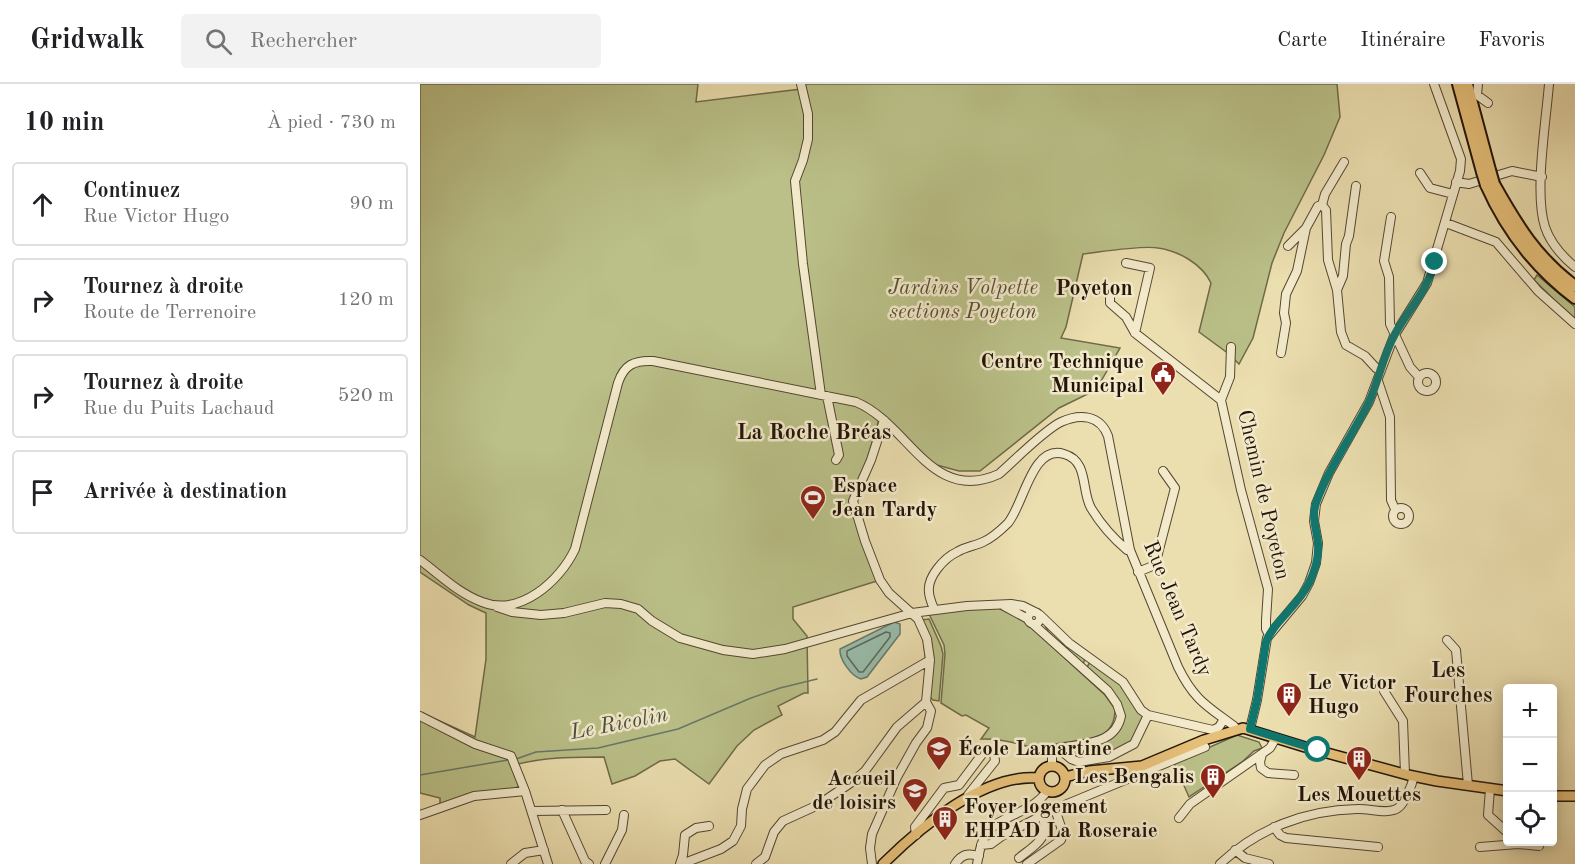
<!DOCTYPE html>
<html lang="fr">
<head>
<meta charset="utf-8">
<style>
  :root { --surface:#fff; --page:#f2f2f2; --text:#202124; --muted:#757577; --line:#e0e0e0 }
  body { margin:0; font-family:"Old Standard TT",serif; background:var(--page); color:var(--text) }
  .controls { position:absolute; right:18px; bottom:18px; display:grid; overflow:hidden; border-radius:6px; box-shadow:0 3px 15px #0003 }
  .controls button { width:54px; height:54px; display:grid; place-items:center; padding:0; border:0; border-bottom:2px solid var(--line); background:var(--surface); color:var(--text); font:30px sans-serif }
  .stop { position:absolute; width:18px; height:18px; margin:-14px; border:4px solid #0f766e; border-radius:50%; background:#fff }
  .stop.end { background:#0f766e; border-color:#fff; box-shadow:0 2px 6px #0008 }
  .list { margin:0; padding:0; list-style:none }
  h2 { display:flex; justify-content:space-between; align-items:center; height:78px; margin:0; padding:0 24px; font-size:26px }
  h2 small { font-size:20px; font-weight:400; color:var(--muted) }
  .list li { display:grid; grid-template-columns:39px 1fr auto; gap:18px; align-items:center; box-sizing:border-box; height:84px; margin:0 12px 12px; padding:0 12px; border:2px solid var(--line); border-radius:6px }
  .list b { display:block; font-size:22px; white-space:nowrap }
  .list p { margin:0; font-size:20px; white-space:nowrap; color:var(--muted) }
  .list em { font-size:20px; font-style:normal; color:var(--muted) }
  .icon { flex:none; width:33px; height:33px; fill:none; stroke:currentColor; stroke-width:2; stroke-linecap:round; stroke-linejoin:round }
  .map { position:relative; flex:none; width:1155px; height:780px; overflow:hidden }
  header { display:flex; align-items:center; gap:36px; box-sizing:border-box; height:84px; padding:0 30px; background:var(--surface); border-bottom:2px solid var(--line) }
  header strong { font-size:28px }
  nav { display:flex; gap:33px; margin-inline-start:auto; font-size:21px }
  .search { width:420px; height:54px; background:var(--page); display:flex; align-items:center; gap:15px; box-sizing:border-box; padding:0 21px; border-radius:6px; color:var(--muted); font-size:22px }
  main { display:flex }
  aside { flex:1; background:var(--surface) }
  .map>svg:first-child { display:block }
</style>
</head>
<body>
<header>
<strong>Gridwalk</strong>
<div class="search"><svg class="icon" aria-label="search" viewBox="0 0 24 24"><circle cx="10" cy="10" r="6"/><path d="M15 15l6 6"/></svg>Rechercher</div>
<nav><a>Carte</a><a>Itinéraire</a><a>Favoris</a></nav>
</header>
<main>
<aside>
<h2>10 min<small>À pied · 730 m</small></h2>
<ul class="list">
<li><svg class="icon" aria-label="ahead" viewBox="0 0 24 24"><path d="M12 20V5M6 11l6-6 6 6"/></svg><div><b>Continuez</b><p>Rue Victor Hugo</p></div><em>90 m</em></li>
<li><svg class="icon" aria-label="right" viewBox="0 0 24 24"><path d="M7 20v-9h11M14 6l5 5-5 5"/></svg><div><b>Tournez à droite</b><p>Route de Terrenoire</p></div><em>120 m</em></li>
<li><svg class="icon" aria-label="right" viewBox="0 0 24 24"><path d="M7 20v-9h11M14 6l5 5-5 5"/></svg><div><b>Tournez à droite</b><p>Rue du Puits Lachaud</p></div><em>520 m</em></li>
<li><svg class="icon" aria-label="arrive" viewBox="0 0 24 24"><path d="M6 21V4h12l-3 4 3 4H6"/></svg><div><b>Arrivée à destination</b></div></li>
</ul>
</aside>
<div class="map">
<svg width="1155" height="780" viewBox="0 0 1155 780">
  <rect width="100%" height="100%" fill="#ebdeaf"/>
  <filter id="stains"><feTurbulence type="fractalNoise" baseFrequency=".00333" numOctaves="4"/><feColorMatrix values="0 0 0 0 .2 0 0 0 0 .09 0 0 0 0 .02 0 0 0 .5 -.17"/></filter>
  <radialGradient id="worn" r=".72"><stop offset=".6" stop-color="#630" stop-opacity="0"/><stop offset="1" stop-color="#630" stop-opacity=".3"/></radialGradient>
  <!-- green -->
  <path fill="#bac088" stroke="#6e6a48" stroke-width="1.5" d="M0,0H278L276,18L381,5L384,0H917L920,33L904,71L864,149L852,179L833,254L819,280L809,270L779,248L791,199C782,180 759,167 738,164C722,161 681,168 663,170L646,243L641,254L700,264L676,306L639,324L560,387H539L513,380L460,332L446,379L431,416L457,497L373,523V535L387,552L388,609H384L358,622L362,631L334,646L317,662L289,700L255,675L240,677L215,692L192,700L184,673C153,673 124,673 94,681L100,702L94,705L53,709L20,721V714L0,709V628L55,653L66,575V529L49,521L0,488Z
    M1117,191L1155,223V236L1114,196Z
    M578,524L601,534L685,611L695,625C695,663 657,653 632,661L626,669C606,661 583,654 561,655L569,644L546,631L542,632L521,619L525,570L524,561L508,528Z
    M509,535L521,562L523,570L519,617L513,616L510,613L501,536Z
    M623,538L665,574L663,581L630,551Z
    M670,578L700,598L724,634L716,655L703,665L661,677L648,669L646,666C667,660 704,658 704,630L667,583Z
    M817,651L839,658L842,664L834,667L822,678L769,713L754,679Z"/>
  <!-- water -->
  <path fill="#98bcab" stroke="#68786a" stroke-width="1.5" d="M474,538L480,540V550L447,593L441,595C431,592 419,575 420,565Z"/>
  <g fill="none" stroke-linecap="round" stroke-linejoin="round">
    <!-- shore -->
    <path stroke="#5c685a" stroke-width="1.5" d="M466,548L470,549V553L443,588H439L427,572V567Z"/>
    <!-- stream -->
    <path stroke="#68786a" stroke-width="1.5" d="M96,675L116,668L178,664L258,645L331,614L360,604L397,595
      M0,691L88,676"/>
    <defs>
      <path id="minor" d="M381,0L388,30V55L383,76L375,97L383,180L401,311
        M1058,0L1057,11L1068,19
        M1129,0C1126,38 1114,109 1125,143C1130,158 1143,173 1155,183
        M1000,89L1010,104L1033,110
        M1036,98L1049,100L1092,87L1122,93
        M902,121L906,126L908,176L917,206L921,248L926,261L945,272L956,284L961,286
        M902,121L905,110L924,78
        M971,133L964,177L969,193L970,240L990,283L999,293
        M1026,139L1076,158L1118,207L1155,240
        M868,162L886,144L898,122L902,121
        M706,179L730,184L715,249
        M917,206L923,192L926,160L929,152L936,102
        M690,207V219L706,233L715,249L801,316L821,406L848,505L846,536V545L849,551
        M861,269L866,239L864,229L866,210L877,187L886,144
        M998 298a9 9 0 1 1 18 0a9 9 0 1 1-18 0Z
        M958,297L970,333L971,416L975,425
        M407,312L419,371L416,376
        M801,316L810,293L811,263
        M973 432a8 8 0 1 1 16 0a8 8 0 1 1-16 0Z
        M0,476C20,491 38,509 62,518C100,533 140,497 155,465L198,299C204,281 214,276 233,277L436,318C489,340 511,421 579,390C594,377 624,346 641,338C660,329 680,331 688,352L710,466L758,583C774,616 787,622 814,642L816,645
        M718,488L735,481L755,404L743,387
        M584,522L608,535
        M77,523L92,528L121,531L144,529L185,519L201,520L218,525L232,537L260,554L303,566L333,570L365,565L492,529L547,522L591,520L603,522L615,528
        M514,525C512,520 509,513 509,508C507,493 524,474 537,468C545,463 554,462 563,458C572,454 581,446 588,439C604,420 612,360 644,370C669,377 661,407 671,424C680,439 694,455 707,466H710
        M608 534a6 6 0 1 1 12 0a6 6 0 1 1-12 0Z
        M620,531L649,559L703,598L721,626L728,631
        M613,540L688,607L697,620L701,632C695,663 659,658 635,666L632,669V682
        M1027,556L1036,566L1048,701
        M964,607L983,637L985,690
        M0,632L55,660L91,672L105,707L128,780
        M830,645L837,616L847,554L882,512L889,499L896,479L898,459L894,437L896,420L909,389L949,318L974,252L1007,199L1040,87L1041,75L1014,0
        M639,665L651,675L659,678L689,673L714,660L728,631L793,646L799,643L804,635
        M842,670L840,678L841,684L848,689L874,691
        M1070,705L1068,731L1088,749
        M142,726L165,777L169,780
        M112,727L186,726
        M0,731L54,712L105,707
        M759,734L770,720L850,664L856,654
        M854,743L860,751L866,754L958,763
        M496,751L495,743L524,704L539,701L563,669L570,667L574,670L575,677L548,711L550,713
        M561,761L571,760L582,752L635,725L785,663
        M1060,763L1098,760L1119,762
        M815,766L825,774L849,780
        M599,774C615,761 631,754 622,731
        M262,777L267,778L301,765L313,757L321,742L322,725L327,705L345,681L361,670L403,656L415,648L441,616L510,576
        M91,780L105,769L124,766
        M185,780L202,746L204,731
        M260,780L263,771L265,751L276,744L289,742
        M336,780L345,773L354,748L363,737L398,721L432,698L445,687L477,643L506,618
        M452,780L450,764L452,750L477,693L496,659L507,644L511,627L506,618L510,576L507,555L498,535L469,509L460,496L445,457L433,417L451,376L464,336
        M535,780C542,770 547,769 559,772
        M557,780C559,771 560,760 565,752C577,731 612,730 627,707
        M607,780L641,756L643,749L635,725
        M800,780C837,745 885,726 937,725C948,724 968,731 978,724C985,719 992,701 994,692"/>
      <path id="major" d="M619 695a13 13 0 1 1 26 0a13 13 0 1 1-26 0Z
        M645,693L669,687L722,682L784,656L823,644L885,663L988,691L1017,697L1088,707
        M1132,712H1155
        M463,780C500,743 565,689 619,694"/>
      <path id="highway" d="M1038,0L1062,88
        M1047,0L1070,86
        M1074,100C1097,141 1117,174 1155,202
        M1066,101C1086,146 1115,184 1155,214"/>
    </defs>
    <!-- minor casing -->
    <use href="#minor" stroke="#544632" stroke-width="10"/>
    <!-- major casing -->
    <use href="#major" stroke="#211308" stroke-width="12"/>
    <!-- highway casing -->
    <use href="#highway" stroke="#211308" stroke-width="14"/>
    <!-- minor -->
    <use href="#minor" stroke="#f2eacb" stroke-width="8"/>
    <!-- major -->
    <use href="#major" stroke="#e6bf78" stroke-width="9"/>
    <!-- highway -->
    <use href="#highway" stroke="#e6bf78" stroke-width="10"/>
    <defs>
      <path id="highway-bridge" d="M1070,86L1074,100
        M1062,88L1066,101"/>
    </defs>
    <!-- highway-bridge casing -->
    <use href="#highway-bridge" stroke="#211308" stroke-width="14" stroke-linecap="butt"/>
    <!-- highway-bridge -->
    <use href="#highway-bridge" stroke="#e6bf78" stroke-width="10"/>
  </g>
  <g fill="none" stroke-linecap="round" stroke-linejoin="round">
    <!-- route -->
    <path stroke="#0f766e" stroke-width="8" d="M898,666L830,645L837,616L846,558C854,537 878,522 889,499C895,487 899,473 898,460C897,445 891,434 896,419C909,383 932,352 949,318C959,296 963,271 975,250C990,223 1006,209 1015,178"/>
  </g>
  <!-- icons -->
  <defs>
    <symbol id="civic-pin" viewBox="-11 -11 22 30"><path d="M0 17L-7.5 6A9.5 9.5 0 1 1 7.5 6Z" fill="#8f2418" stroke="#f2eacb"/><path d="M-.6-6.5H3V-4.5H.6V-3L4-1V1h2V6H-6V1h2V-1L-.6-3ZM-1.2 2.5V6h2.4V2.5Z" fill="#fff"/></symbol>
    <symbol id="stadium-pin" viewBox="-11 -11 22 30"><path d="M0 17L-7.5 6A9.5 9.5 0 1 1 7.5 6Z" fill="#8f2418" stroke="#f2eacb"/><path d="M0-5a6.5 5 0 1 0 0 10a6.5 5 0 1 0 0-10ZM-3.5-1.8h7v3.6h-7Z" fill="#fff"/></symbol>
    <symbol id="building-pin" viewBox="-11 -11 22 30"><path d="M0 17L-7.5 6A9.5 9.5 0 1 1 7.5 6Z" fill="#8f2418" stroke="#f2eacb"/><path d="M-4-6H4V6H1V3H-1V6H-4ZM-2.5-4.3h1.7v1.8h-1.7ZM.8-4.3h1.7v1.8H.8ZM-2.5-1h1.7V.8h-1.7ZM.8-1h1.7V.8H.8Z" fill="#fff"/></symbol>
    <symbol id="school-pin" viewBox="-11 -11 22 30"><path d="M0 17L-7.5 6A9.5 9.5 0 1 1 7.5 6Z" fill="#8f2418" stroke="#f2eacb"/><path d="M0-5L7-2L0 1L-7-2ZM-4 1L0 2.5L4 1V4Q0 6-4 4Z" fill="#fff"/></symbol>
  </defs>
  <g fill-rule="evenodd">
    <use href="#civic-pin" x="728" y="275" width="30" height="40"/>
    <use href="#stadium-pin" x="378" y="399" width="30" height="40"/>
    <use href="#building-pin" x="854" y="596" width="30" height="40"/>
    <use href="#school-pin" x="504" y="650" width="30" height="40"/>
    <use href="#building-pin" x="924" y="660" width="30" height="40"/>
    <use href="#building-pin" x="778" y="678" width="30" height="40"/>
    <use href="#school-pin" x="480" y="692" width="30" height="40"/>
    <use href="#building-pin" x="510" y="720" width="30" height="40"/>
  </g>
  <g text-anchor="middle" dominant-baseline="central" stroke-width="5" stroke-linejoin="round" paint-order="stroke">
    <!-- park labels -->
    <g font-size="21" font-style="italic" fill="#575035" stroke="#f2eacb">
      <text x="543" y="204">Jardins Volpette<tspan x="543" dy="24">sections Poyeton</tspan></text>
    </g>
    <!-- poi labels -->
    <g font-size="21" font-weight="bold" fill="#211308" stroke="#f2eacb" text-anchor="start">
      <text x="724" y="278" text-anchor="end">Centre Technique<tspan x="724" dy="24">Municipal</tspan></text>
      <text x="412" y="402">Espace<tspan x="412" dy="24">Jean Tardy</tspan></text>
      <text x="888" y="599">Le Victor<tspan x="888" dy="24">Hugo</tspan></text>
      <text x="538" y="665">École Lamartine</text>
      <text x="774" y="693" text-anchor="end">Les Bengalis</text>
      <text x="476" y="695" text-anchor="end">Accueil<tspan x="476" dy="24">de loisirs</tspan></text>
      <text x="939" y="711" text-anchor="middle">Les Mouettes</text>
      <text x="544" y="723">Foyer logement<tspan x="544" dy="24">EHPAD La Roseraie</tspan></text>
    </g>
    <!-- street labels -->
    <g font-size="21" fill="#211308" stroke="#f2eacb">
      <text transform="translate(843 411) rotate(77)">Chemin de Poyeton</text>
      <text transform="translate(757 525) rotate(67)">Rue Jean Tardy</text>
    </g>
    <!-- neighbourhood labels -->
    <g font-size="22" font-weight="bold" fill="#211308" stroke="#f2eacb">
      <text x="674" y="205">Poyeton</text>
      <text x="394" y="349">La Roche Bréas</text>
      <text x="1028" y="587">Les<tspan x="1028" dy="25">Fourches</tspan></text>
    </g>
    <!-- water labels -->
    <g font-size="22" font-style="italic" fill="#4b4e41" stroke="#f2eacb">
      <text transform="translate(199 640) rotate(-11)">Le Ricolin</text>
    </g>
  </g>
  <rect width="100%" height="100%" filter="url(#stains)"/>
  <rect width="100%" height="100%" fill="url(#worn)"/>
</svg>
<div class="controls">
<button>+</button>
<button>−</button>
<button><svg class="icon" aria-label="locate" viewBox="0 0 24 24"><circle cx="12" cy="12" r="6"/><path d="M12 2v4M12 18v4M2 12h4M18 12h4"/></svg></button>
</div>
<div class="stop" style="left:898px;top:666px"></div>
<div class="stop end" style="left:1015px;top:178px"></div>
</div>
</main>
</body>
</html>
